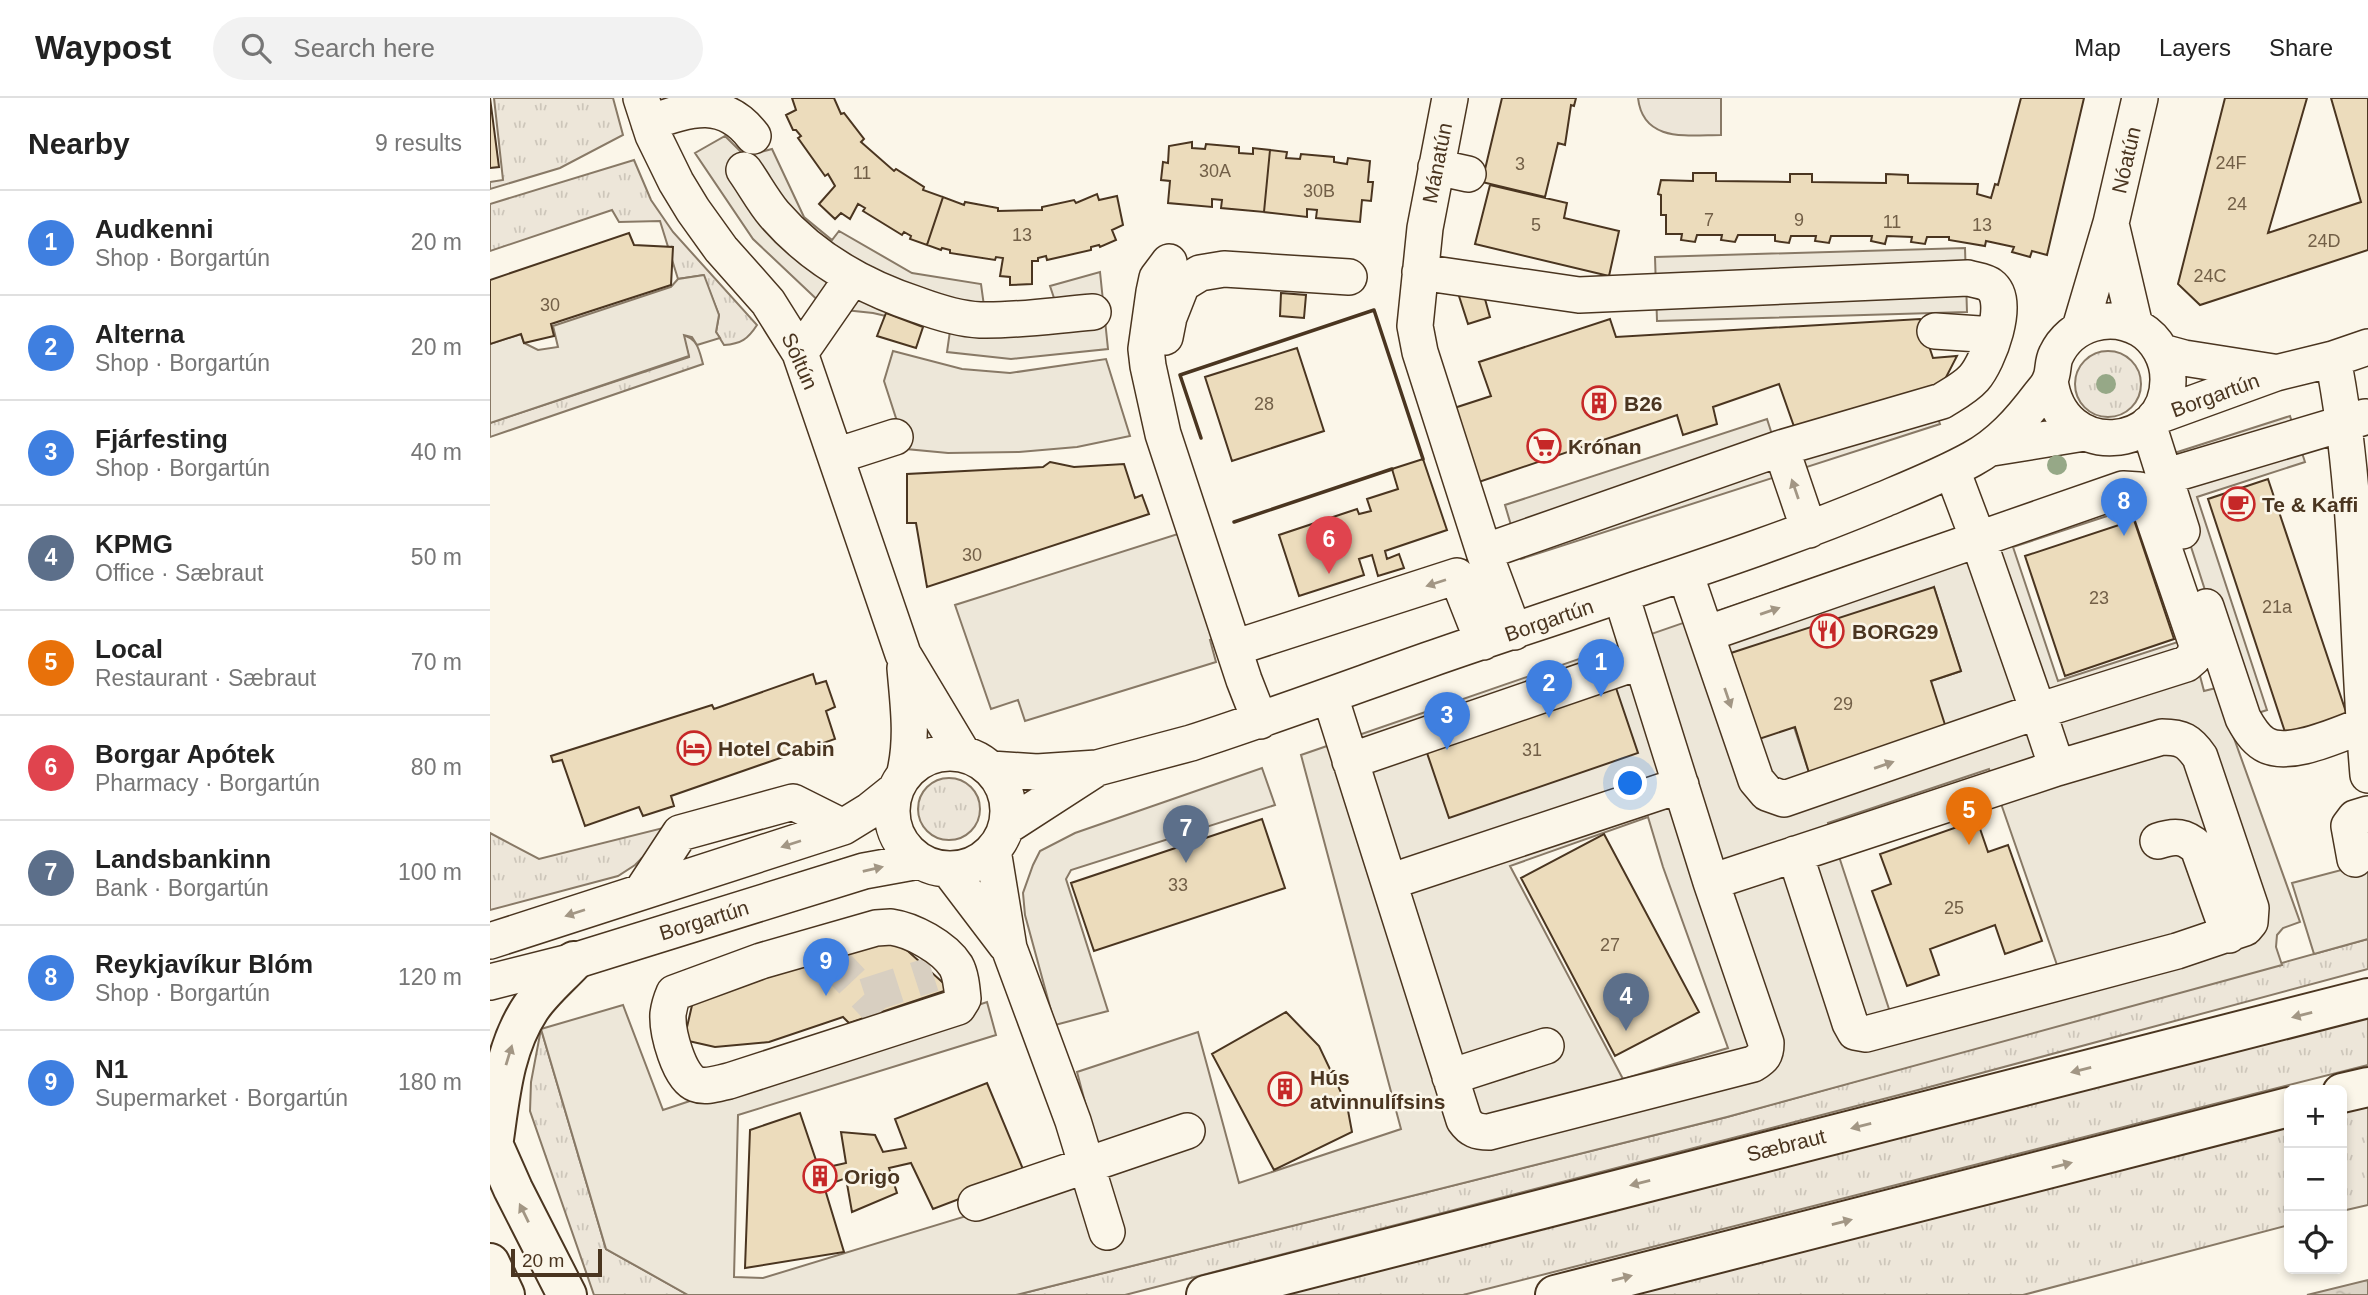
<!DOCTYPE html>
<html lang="en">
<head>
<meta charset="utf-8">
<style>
  :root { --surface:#fff; --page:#f2f2f2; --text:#222; --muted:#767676; --line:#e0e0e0; --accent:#db2777 }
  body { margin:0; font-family:Arial,sans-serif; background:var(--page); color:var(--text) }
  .controls { position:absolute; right:21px; bottom:21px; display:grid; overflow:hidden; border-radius:10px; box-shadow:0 4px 10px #0003 }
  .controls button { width:63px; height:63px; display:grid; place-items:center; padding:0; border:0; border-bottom:2px solid var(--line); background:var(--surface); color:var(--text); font:35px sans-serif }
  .scale { position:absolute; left:21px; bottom:18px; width:91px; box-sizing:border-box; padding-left:7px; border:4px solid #4a3520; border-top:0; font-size:19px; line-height:24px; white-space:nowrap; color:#4a3520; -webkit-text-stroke:5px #fbf6e9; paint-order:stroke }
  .you { position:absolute; left:1141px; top:686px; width:24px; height:24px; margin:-18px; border:5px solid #fff; border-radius:50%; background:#1a73e8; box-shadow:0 0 0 10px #1a73e833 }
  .badge { display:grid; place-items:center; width:46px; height:46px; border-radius:50%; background:var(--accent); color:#fff; font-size:23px; font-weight:700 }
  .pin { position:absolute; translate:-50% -58px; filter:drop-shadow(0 2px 4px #0008) }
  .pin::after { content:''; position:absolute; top:37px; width:24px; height:21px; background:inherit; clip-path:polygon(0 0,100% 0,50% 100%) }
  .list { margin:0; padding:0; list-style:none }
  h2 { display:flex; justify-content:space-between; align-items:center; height:91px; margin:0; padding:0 28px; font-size:30px }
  h2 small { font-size:23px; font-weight:400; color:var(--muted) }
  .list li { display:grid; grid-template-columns:46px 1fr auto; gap:21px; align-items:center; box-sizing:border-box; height:105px; padding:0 28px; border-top:2px solid var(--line) }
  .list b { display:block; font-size:26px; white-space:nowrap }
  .list p { margin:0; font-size:23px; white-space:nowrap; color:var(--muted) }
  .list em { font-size:23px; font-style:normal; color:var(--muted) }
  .icon { flex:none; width:38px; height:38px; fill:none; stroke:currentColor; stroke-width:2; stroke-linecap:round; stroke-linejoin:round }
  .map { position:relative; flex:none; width:1878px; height:1197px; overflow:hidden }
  header { display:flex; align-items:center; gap:42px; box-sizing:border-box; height:98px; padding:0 35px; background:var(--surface); border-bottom:2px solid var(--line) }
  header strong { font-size:33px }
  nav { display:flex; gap:38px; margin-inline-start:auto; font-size:24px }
  .search { width:490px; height:63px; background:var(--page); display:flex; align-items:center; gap:18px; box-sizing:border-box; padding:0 24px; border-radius:38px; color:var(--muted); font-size:26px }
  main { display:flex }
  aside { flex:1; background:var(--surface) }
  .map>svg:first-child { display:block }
</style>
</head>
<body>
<header>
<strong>Waypost</strong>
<div class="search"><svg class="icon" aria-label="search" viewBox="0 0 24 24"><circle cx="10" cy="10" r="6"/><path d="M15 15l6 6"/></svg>Search here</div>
<nav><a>Map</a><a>Layers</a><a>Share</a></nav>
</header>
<main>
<aside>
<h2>Nearby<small>9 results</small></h2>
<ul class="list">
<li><span class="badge" style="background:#3f7fe0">1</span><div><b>Audkenni</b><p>Shop · Borgartún</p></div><em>20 m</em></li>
<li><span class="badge" style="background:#3f7fe0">2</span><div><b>Alterna</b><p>Shop · Borgartún</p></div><em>20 m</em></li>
<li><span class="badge" style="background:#3f7fe0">3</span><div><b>Fjárfesting</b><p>Shop · Borgartún</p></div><em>40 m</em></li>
<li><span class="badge" style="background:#5c6f8a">4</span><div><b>KPMG</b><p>Office · Sæbraut</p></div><em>50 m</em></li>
<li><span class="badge" style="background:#e8710a">5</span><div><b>Local</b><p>Restaurant · Sæbraut</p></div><em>70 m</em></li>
<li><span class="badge" style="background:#e0444e">6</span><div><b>Borgar Apótek</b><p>Pharmacy · Borgartún</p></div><em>80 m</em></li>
<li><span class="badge" style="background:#5c6f8a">7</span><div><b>Landsbankinn</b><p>Bank · Borgartún</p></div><em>100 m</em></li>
<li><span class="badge" style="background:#3f7fe0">8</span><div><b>Reykjavíkur Blóm</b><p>Shop · Borgartún</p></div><em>120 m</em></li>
<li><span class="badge" style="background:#3f7fe0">9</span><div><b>N1</b><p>Supermarket · Borgartún</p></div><em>180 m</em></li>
</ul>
</aside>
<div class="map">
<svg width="1878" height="1197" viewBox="0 0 1878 1197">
  <defs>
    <pattern id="grass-tufts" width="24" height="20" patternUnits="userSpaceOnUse" patternTransform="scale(1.75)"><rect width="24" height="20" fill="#ede6d9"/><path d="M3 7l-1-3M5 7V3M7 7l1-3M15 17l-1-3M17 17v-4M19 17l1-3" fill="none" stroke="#cdc6ba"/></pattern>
    <pattern id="water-ripples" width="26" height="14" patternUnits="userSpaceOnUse" patternTransform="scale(1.75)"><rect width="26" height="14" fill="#dcd4c6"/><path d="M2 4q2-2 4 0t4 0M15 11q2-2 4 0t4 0" fill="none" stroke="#beb7aa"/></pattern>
  </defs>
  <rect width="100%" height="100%" fill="#fbf6e9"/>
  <!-- grass -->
  <path fill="url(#grass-tufts)" stroke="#887966" stroke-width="2" d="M4,0H123L133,37L70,70L0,91V84L13,82Z
    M144,62L161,102L183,134L267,227C258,241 251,246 234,247L226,234L229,217L213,177L188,181L170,123L129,124L122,112L0,153V106Z
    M193,237C208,241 209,252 213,266L0,339V325L199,259Z
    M1585 286a33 33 0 1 1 66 0a33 33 0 1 1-66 0Z
    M428 711a31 31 0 1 1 62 0a31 31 0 1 1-62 0Z
    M185,727L145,767L128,778L0,812V735L49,761Z
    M1878,841V871L1432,991L635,1197H526L1237,1019Z
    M1878,913V967L973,1197H794Z
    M51,931L116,1151L198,1197H104L40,1013L41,984Z
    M1878,1003V1107L1852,1113V1010Z
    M1799,1024V1127L1533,1197H1123Z"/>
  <!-- park -->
  <path fill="#ede6d9" stroke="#887966" stroke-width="2" d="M1148,0H1231V37C1198,37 1153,45 1148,0Z"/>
  <!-- parking -->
  <path fill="#ede7d9" stroke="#887966" stroke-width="2" fill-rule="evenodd" d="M235,38L255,58L282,51L314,119L342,142L349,133L422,175L491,186L494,208L565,203L560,188L610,174L618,251L521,261L457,254L460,233L383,215L336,210L263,141L205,55Z
    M1475,150L1477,214L1167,223L1165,159Z
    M214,177L229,217L226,234L230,240L207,247L202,239L194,237L199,258L0,325V246L31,236L34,245L48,252L68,249L63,228L181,189L188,181Z
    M403,253L472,271L520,275L616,261L640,338L587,349L529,354L458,355L416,351L394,283Z
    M1442,304L1450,326L1031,461L1015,407L1277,321L1288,355Z
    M1800,318L1815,364L1707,399L1777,612L1756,619L1672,359Z
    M1610,381L1620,417L1523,449L1568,583L1700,540L1714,593L1726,590L1810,824L1793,830L1787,837L1786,849L1792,867L1237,1019L526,1197H198L116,1151L51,931L133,907L173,1012L497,904L506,937L248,1017L244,1179L273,1180L614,1076L587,974L708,934L749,1085L911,1031L811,657ZM1444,489L1471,573L1441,583L1320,677L1304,629L1269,640ZM1499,671L1567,867L1400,914L1338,725ZM1158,719L1173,769L1238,950L1133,981L1020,768Z
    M713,428L747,534L720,542L726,564L535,623L528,602L501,611L465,507Z
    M772,670L785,707L581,772L576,781L618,913L565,927L535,817L533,795L543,767L550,753L585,735Z
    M1878,765V841L1824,856L1802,785Z"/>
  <!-- water -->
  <path fill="url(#water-ripples)" stroke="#887966" stroke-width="2" d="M1878,1182V1197H1817Z"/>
  <!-- building -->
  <path fill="#ecdcbc" stroke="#4a3520" stroke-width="2" d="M0,0L9,69L0,70Z
    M344,0L351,16L354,15L374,41L371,44L404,73L406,71L434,89L433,92L453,99L437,147L420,141L421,138L414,134L412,137L373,113L375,110L368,106L360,121L351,115L345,121L329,106L345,88L338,76L335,78L308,40L311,38L306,32H303L296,17L306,12L302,0Z
    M1012,0H1086L1084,8L1081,7L1075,47L1068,45L1055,99L992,84Z
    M1531,0H1594L1557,157L1542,153L1540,159L1522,154L1524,149L1496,143L1495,148L1459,142V139H1437L1435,146L1421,144L1422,139L1397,138L1395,146L1381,143L1382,138H1341L1339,145L1325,143L1326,138H1301L1299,145L1285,143V137H1248L1245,144L1231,142L1232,137H1207L1205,144L1191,142L1192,136H1176V117H1171V97L1168,96L1171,82L1203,83V75H1226V83L1300,84V76H1322V84L1396,85V76L1418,77V85L1488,86L1487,96L1501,100L1505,86L1508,87Z
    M1735,0H1817L1778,135L1871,104L1841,0H1878V152L1710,207L1688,186Z
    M702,44V50L715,51L716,46L749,49V55L763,56V50L780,52L774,114L731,110L732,102L722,101V109L678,105L680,83L671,82L673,64L678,65L679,48Z
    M780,52L797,54L796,60L810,61L811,56L844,59V64L857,66L858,60L880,63L878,84H883L881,103L872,102L870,124L826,120L827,112L817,111V119L774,114Z
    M1000,87L1077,105L1074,120L1129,133L1119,178L985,146Z
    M607,96L609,102L627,98L633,127L622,132L626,142L610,149L609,147L601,149V152L557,162L556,158L548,160V163H542V186L520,187V179L510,178L513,160L506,159L505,162L460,155V152L452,150L451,152L437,147L453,99L474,107L475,104L508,110V113L552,112V109L584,102L586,105Z
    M139,135L144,147L183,149L181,187L61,226L64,238L34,245L31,236L0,246V182Z
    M791,195L816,197L814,220L790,218Z
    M977,195L995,201L1000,219L978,226L969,198Z
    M396,215L433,229L426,250L387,238Z
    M1120,221L1126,239L1430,221L1443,260L1467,258L1451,289L1307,337L1289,286L1223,309L1227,326L1193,337L1187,317L980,387L955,313L1001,298L989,264Z
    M807,250L834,333L742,363L715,279Z
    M933,361L957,432L895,453L897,461L909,456L914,470L888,478L882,457L869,461L874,477L809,498L789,437L867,411L869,416L881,413L877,401L908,391L902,371Z
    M560,364L584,369L634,366L645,400L652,397L659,416L437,489L426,425H417V376L553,369Z
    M1778,381L1857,617L1796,637L1718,401Z
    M1644,422L1684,541L1575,578L1535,458Z
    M1444,489L1471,573L1441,583L1457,633L1320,678L1305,629L1269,641L1241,555Z
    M323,576L326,586L336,583L345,609L336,613L345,641L181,698L184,708L153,718L149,709L95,728L72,662L63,664L61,658L222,607L224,611Z
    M1124,584L1148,655L959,720L935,649Z
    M772,721L795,790L604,853L581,785Z
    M1487,722L1498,754L1518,747L1552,843L1515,856L1505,827L1440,851L1449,877L1417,888L1382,793L1401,786L1390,756Z
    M1114,736L1209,914L1125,958L1031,780Z
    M400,837L460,891L359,925L353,919L279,944L225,949L194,942L203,903Z
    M796,914L829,948L857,1007L862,1034L784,1072L722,956Z
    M497,985L535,1076L443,1111L421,1065L399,1070L407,1095L362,1114L356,1080L334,1088L354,1154L255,1170L260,1032L310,1015L329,1071L356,1065L351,1034L385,1037L393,1054L416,1050L405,1021Z"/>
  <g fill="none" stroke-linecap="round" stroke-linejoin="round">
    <!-- minor-tunnel -->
    <path stroke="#d8cfc1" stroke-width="35" stroke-dasharray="35 18" stroke-linecap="butt" d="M338,858L391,914
      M375,898L443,876"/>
    <defs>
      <path id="minor" d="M151,0L163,37L186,84L203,112L231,151L278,204L310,255L413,556L473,656
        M960,0L935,130L925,228L930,254L994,454L1024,534
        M159,25C201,10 234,0 263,38
        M946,69L978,76
        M254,72C264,86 273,103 284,116C322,160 373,189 428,207C447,214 469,221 490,222C528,223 565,217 603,214
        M1622,130L1645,228
        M679,164L667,180L664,194L656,251L658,268L673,336L754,582L770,623
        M930,174L1089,197L1478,180C1484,182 1495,183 1500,187C1522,203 1498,264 1484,280C1475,290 1463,296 1452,303L1291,350L994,454
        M1590,230L1621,125L1650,0
        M1445,233L1504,237
        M675,239L679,219L692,186L710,175L734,171L859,179
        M1672,254L1694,260L1783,274
        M310,255L362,180
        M1843,261C1870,398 1866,539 1878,677
        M1665,319L1786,275L1843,261L1878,249
        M1658,326L1692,433
        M1291,350L1319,432
        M1502,350L1594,335
        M346,358L405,339
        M1674,379L1875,319
        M1195,475L1266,682L1277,695L1294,701L1548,613L1567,670L1221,784
        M1716,509L1753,620C1758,629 1764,640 1774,646C1798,661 1849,636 1874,627
        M1216,536L1633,391L1649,392L1657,401L1707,547L1704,559L1696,566L1548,613L1488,441L1462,372
        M744,550L967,478L993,544
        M415,570C418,606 423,639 415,674
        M840,598L974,1022C981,1032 987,1034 999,1034L1263,966C1273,960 1276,957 1276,945L1221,784L1131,497
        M402 713a58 58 0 1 1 116 0a58 58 0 1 1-116 0Z
        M860,663L1151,563
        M501,671L547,674L607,670L701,645C781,619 859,590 938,562C1006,538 1076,516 1144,492C1228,464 1311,436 1392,402C1423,389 1453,377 1482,361C1510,346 1530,323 1549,298C1552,294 1558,288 1560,282C1564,274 1562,265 1566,257C1581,225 1620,214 1650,231C1667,241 1678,261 1678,281C1679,354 1570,364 1560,282
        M516,729L604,672
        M1668,743C1685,737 1695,738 1708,750L1739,837
        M503,752L519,850L583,1023L617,1134
        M1305,756L1360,925L1365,934L1376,936L1687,853L1755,830L1760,824L1761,810L1710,659C1699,643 1692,639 1672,639L1567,670
        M1865,761L1859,728L1865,720L1878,716
        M459,772L516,847
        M899,784L1191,687
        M152,793L190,735L303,704L353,729
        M401,829C422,832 454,849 466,868C471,877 472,891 473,901L468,909L239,983C229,985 216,990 206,986C189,980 177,934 178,916C179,908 181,902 184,895L271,863L386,830Z
        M0,843L353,729L379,713L404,693
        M0,884L84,863L374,773L429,763
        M960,979L1056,948
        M486,1105L697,1033"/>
      <path id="major" d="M1852,995L1878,989
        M0,1039L23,1091L77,1197
        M3,1048C10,1002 13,952 40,911C51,894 70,878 84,863
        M0,1165L15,1197
        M716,1197L1878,900
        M1065,1197L1799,1009"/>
    </defs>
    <!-- minor casing -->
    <use href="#minor" stroke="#4a3520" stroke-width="38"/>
    <!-- major casing -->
    <use href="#major" stroke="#4a3520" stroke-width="42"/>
    <!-- minor -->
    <use href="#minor" stroke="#fbf6e9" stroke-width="35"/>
    <!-- major -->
    <use href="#major" stroke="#fbf6e9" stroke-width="38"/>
    <!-- wall -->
    <path stroke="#4a3520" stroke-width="3.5" d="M711,340L690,277L884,212L933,361
      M744,424L902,371"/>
  </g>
  <!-- trees -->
  <g fill="#96a887">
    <circle cx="1616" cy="286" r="10"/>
    <circle cx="1567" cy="367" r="10"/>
  </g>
  <!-- one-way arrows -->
  <defs><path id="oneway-solid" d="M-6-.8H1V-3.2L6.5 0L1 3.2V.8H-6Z" transform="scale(1.75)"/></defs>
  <g fill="#a29684">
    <use href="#oneway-solid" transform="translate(1305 391) rotate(-109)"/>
    <use href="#oneway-solid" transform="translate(946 485) rotate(162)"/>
    <use href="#oneway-solid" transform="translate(1280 513) rotate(-19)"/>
    <use href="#oneway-solid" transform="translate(1238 600) rotate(71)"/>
    <use href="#oneway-solid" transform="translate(1394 667) rotate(-19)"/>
    <use href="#oneway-solid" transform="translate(301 746) rotate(162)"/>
    <use href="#oneway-solid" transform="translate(383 771) rotate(-13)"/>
    <use href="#oneway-solid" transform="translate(85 815) rotate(162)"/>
    <use href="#oneway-solid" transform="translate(1812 917) rotate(166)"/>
    <use href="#oneway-solid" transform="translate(19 957) rotate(-73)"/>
    <use href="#oneway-solid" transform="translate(1591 972) rotate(166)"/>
    <use href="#oneway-solid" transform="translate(1371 1028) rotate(166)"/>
    <use href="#oneway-solid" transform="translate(1572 1067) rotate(-14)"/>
    <use href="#oneway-solid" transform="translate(1150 1085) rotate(166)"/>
    <use href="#oneway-solid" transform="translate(34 1115) rotate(-116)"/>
    <use href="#oneway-solid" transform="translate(1352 1124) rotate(-14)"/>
    <use href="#oneway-solid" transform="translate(1132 1180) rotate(-14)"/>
  </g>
  <!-- icons -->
  <defs>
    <symbol id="building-ring" viewBox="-11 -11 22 22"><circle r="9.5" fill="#fbf6e9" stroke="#c62828" stroke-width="1.5"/><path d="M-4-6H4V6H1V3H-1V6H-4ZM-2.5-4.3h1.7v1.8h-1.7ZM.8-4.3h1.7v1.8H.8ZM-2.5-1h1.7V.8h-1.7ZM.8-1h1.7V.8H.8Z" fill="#c62828"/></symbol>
    <symbol id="supermarket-ring" viewBox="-11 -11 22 22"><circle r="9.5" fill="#fbf6e9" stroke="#c62828" stroke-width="1.5"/><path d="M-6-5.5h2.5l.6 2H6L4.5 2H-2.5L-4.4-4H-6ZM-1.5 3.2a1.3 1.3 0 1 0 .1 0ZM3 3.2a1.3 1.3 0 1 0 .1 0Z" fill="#c62828"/></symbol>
    <symbol id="cafe-ring" viewBox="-11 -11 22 22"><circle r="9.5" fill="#fbf6e9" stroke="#c62828" stroke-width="1.5"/><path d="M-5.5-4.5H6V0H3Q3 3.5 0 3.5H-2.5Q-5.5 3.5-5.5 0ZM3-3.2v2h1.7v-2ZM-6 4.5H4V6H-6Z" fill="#c62828"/></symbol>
    <symbol id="restaurant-ring" viewBox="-11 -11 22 22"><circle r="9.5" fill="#fbf6e9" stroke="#c62828" stroke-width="1.5"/><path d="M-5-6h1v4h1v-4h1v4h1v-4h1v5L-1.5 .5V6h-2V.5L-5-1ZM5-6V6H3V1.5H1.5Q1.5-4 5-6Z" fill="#c62828"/></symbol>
    <symbol id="hotel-ring" viewBox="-11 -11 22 22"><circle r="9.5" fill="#fbf6e9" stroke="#c62828" stroke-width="1.5"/><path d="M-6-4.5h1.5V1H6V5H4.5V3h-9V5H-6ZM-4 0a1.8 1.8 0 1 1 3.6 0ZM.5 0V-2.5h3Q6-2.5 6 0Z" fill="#c62828"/></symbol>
  </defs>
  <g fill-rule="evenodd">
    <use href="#building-ring" x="1090" y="286" width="38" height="38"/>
    <use href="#supermarket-ring" x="1035" y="329" width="38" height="38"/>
    <use href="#cafe-ring" x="1729" y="387" width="38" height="38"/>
    <use href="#restaurant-ring" x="1318" y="514" width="38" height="38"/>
    <use href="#hotel-ring" x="185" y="631" width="38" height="38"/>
    <use href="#building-ring" x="776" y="972" width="38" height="38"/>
    <use href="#building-ring" x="311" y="1059" width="38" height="38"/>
  </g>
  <g text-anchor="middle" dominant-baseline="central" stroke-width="5" stroke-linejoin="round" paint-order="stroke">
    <!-- number labels -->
    <g font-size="18" fill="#725f47">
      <text x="1741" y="65">24F</text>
      <text x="1030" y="66">3</text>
      <text x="725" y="73">30A</text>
      <text x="372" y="75">11</text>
      <text x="829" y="93">30B</text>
      <text x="1747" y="106">24</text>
      <text x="1219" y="122">7</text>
      <text x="1309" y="122">9</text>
      <text x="1402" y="124">11</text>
      <text x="1046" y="127">5</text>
      <text x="1492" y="127">13</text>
      <text x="532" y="137">13</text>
      <text x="1834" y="143">24D</text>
      <text x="1720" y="178">24C</text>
      <text x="60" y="207">30</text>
      <text x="774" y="306">28</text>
      <text x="482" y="457">30</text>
      <text x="1609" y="500">23</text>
      <text x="1787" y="509">21a</text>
      <text x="1353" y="606">29</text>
      <text x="1042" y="652">31</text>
      <text x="688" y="787">33</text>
      <text x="1464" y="810">25</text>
      <text x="1120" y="847">27</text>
    </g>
    <!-- street labels -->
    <g font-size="21" fill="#4a3520" stroke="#fbf6e9">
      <text transform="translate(1636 62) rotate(-77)">Nóatún</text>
      <text transform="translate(947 65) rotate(-79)">Mánatún</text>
      <text transform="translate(310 263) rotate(66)">Sóltún</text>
      <text transform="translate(1725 297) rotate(-20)">Borgartún</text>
      <text transform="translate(1059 522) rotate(-19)">Borgartún</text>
      <text transform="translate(214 822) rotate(-17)">Borgartún</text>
      <text transform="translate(1296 1047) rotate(-14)">Sæbraut</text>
    </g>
    <!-- poi labels -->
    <g font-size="21" font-weight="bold" fill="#4a3520" stroke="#fbf6e9" text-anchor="start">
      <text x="1134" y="305">B26</text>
      <text x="1078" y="348">Krónan</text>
      <text x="1772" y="406">Te &amp; Kaffi</text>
      <text x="1362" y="533">BORG29</text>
      <text x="228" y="650">Hotel Cabin</text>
      <text x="820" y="979">Hús<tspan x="820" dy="24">atvinnulífsins</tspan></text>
      <text x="354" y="1078">Origo</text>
    </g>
  </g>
</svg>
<div class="controls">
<button>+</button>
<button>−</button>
<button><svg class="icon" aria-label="locate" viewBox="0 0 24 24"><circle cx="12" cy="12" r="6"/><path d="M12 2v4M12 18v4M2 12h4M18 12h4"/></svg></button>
</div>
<div class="scale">20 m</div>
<div class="you"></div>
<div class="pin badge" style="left:1111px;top:599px;background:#3f7fe0">1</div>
<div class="pin badge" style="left:1059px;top:620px;background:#3f7fe0">2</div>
<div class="pin badge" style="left:957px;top:652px;background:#3f7fe0">3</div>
<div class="pin badge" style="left:1136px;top:933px;background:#5c6f8a">4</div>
<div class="pin badge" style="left:1479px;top:747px;background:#e8710a">5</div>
<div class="pin badge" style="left:839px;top:476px;background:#e0444e">6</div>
<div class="pin badge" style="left:696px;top:765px;background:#5c6f8a">7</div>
<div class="pin badge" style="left:1634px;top:438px;background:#3f7fe0">8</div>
<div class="pin badge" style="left:336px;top:898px;background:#3f7fe0">9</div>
</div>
</main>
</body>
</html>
